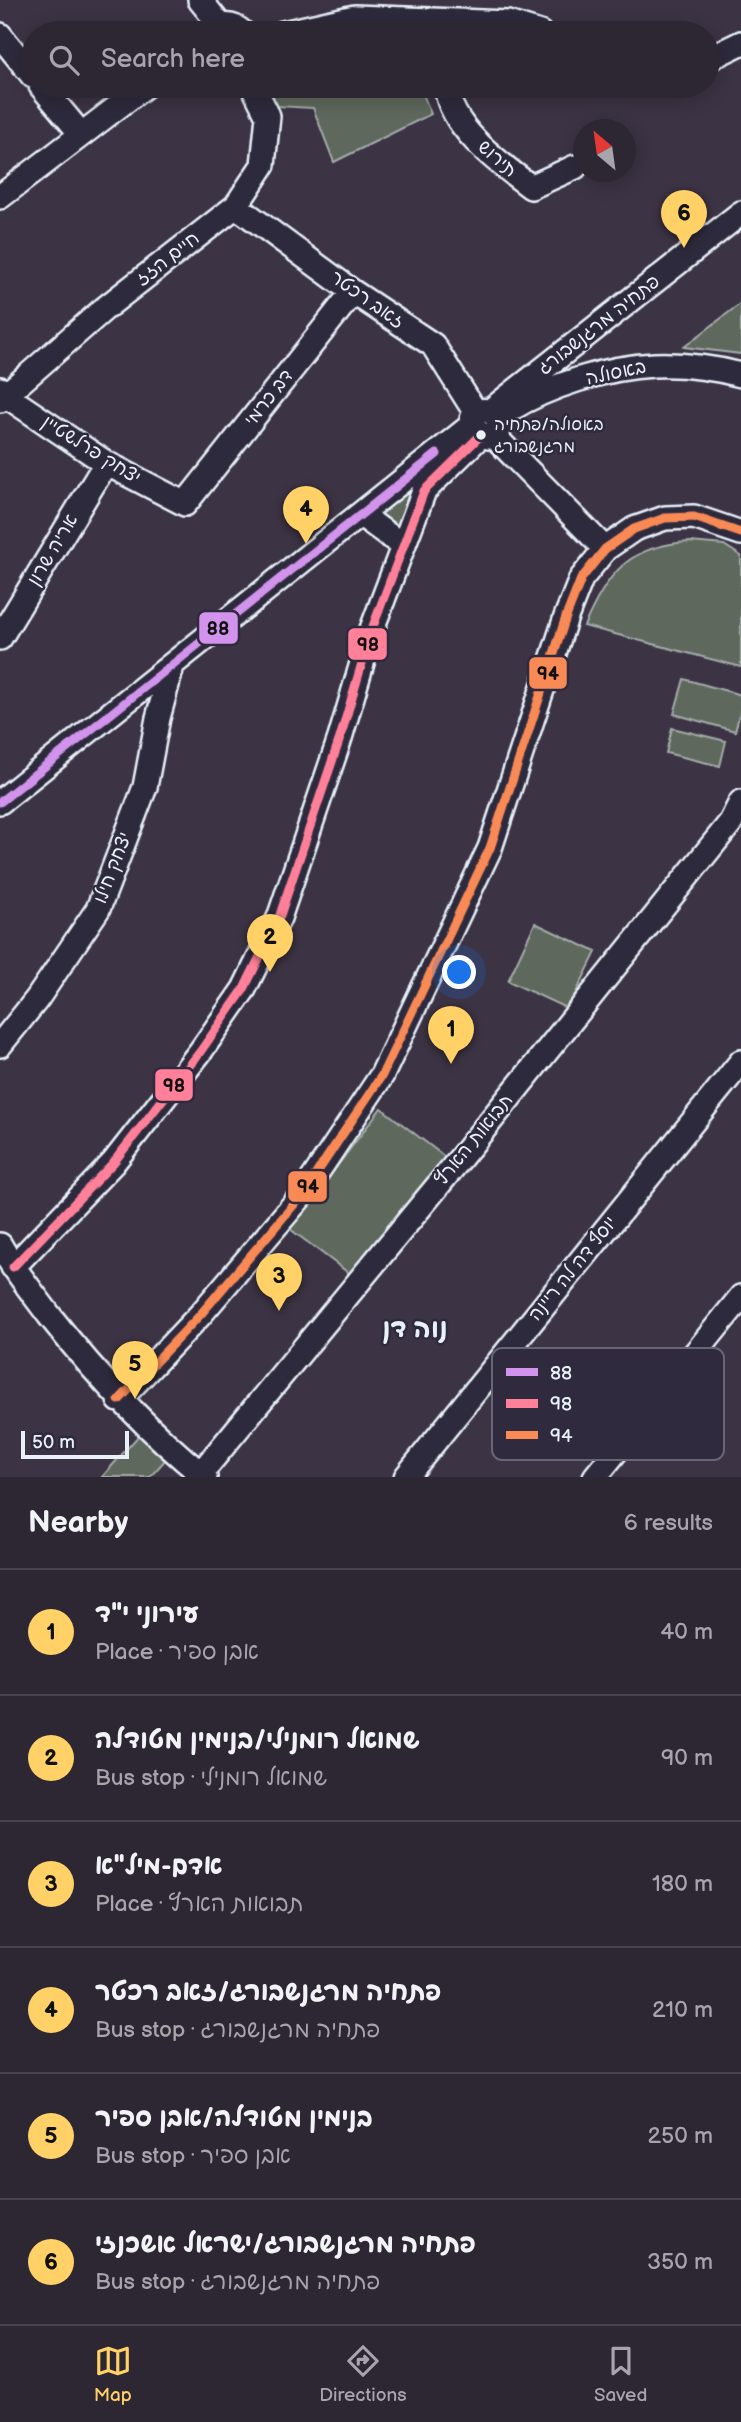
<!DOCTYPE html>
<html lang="en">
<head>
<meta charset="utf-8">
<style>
  :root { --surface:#2d2633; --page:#352e3b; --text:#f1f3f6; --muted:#a7a5ac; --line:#48434e; --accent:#ffd166 }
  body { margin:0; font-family:"Balsamiq Sans","Playpen Sans Hebrew",sans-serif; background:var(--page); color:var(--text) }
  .compass { position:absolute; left:573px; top:119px; width:63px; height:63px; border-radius:50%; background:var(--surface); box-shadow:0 4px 18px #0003; rotate:331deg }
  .scale { position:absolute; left:21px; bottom:18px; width:108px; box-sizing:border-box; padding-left:7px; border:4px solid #e8f1f8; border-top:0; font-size:19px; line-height:24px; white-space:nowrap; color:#e8f1f8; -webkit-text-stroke:5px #2f2a3d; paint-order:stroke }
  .you { position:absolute; left:460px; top:973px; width:24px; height:24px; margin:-18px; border:5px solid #fff; border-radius:50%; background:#1a73e8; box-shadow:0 0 0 10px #1a73e833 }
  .badge { display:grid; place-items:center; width:46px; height:46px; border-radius:50%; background:var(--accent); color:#111; font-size:23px; font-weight:700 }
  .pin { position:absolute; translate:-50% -58px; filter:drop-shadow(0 2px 4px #0008) }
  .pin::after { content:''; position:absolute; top:37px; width:24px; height:21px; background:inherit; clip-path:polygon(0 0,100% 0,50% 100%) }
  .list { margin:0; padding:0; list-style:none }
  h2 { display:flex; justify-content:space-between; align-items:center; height:91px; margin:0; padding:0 28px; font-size:30px }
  h2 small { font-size:23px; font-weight:400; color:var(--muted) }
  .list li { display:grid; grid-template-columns:46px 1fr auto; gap:21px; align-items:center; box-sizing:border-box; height:126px; padding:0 28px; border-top:2px solid var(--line) }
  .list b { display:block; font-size:26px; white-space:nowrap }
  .list p { margin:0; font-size:23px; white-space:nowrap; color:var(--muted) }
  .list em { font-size:23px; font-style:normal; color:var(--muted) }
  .icon { flex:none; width:38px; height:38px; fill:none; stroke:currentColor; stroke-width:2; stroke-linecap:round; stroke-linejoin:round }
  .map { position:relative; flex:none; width:741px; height:1477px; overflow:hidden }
  .search { position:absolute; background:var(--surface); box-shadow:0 4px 18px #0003; left:21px; right:21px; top:21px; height:77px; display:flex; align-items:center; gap:18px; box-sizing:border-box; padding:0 24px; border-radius:38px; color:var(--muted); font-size:26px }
  .sheet { height:847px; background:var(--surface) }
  nav { display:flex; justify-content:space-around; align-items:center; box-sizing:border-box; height:98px; border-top:2px solid var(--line); background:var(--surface); font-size:19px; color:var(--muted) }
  nav a { display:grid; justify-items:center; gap:4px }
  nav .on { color:var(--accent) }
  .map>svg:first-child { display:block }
</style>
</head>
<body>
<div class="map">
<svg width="741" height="1477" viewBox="0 0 741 1477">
  <rect width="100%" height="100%" fill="#3c3344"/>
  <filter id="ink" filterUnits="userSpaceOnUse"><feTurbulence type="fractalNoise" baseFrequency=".0143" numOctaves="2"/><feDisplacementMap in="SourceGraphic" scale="14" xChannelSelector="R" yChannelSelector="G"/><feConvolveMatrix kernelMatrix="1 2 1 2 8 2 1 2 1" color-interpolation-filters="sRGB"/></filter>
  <g filter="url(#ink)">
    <!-- green -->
    <path fill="#5e685c" stroke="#a3acaa" stroke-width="2" d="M266,86H423V94L431,114L334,162L313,108L276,106Z
      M741,303V354L684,347Z
      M471,430L398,533L368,514Z
      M690,542L724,545L741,556V667L584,626C608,573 628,545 690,542Z
      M684,679L741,695V709L735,731L674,714Z
      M672,728L726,741L720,766L666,753Z
      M535,923L596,952L568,1009L508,981Z
      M381,1108L445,1157L354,1277L290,1229Z
      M140,1434L167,1458L150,1477H102Z"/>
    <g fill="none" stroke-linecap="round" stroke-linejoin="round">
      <defs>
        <path id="minor" d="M200,0L221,26
          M211,33C220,23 233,23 243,33
          M283,33L355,17L508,23L540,33
          M0,35L33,76
          M708,59L741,43
          M41,86L81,134
          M446,86C450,128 499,163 531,187L575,167
          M0,197L145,86
          M236,206L353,292L433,345L476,413
          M0,389L5,395L106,463L185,504L353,292
          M0,400L104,309L236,206L263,165L268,116L253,86
          M509,410C548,386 608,367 654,365C683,364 714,368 741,375
          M490,411L741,213
          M493,435L499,430L498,417C488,409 479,407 472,419L475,431L488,437L493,435L605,549
          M361,515L402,545
          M0,638L106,463
          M0,802L472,425
          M0,1045L37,999L98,909L145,787L158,718L172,666
          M0,1245C14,1270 32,1292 49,1315C96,1375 146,1430 205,1477
          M13,1267L113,1163L200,1052L244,989L279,918L340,738L372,629L424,491L481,435
          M119,1400L200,1315L302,1195L382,1075L490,848L566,617L581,579L605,549L634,529L665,518L694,517L741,533
          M201,1473L459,1160L731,822L741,802
          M406,1477L741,1062
          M595,1477L741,1297"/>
      </defs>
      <!-- minor casing -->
      <use href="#minor" stroke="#e8f1f8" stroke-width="28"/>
      <!-- minor -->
      <use href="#minor" stroke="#2f2a3d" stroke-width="23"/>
      <defs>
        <path id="bus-1" d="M0,802L437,454"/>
        <path id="bus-2" d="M13,1267L113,1163L200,1052L244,989L279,918L340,738L372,629L424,491L481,435"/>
        <path id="bus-3" d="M119,1400L200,1315L302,1195L382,1075L490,848L566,617L581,579L605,549L634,529L665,518L694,517L741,533"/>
      </defs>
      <!-- bus-1 casing -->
      <use href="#bus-1" stroke="#2f2a3d" stroke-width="14"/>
      <!-- bus-2 casing -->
      <use href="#bus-2" stroke="#2f2a3d" stroke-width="14"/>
      <!-- bus-3 casing -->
      <use href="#bus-3" stroke="#2f2a3d" stroke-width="14"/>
      <!-- bus-1 -->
      <use href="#bus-1" stroke="#d193ec" stroke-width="9"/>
      <!-- bus-2 -->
      <use href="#bus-2" stroke="#ff8098" stroke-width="9"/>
      <!-- bus-3 -->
      <use href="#bus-3" stroke="#f98a56" stroke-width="9"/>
    </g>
  </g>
  <!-- markers -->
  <circle fill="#e8f1f8" stroke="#2f2a3d" stroke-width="2.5" cx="481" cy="435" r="6"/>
  <g text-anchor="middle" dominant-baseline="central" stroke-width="5" stroke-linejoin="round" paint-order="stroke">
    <!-- bus labels -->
    <g font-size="17" fill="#e8f1f8" stroke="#2f2a3d" text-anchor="start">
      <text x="494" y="425">באסולה/פתחיה<tspan x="494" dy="22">מרגנשבורג</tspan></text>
    </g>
    <!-- street labels -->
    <g font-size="19" fill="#e8f1f8" stroke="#2f2a3d">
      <text transform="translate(497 159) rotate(41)">תירוש</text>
      <text transform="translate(168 259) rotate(-38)">חיים הזז</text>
      <text transform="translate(367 300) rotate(35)">זאב רכטר</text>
      <text transform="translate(599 325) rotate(-38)">פתחיה מרגנשבורג</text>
      <text transform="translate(616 373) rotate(-12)">באסולה</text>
      <text transform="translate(269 398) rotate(-52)">דב כרמי</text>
      <text transform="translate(91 450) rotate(32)">יצחק פרלשטיין</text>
      <text transform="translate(53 550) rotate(-59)">אריה שרון</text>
      <text transform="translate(113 868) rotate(-69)">יצחק חילו</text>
      <text transform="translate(474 1140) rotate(-51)">תבואות הארץ</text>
      <text transform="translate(573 1269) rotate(-51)">יוסף דה לה ריינה</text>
    </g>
    <!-- district labels -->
    <g font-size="26" font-weight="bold" fill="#e8f1f8" stroke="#2f2a3d">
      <text x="415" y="1329">נוה דן</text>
    </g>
  </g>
  <!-- legend -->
  <rect x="492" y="1348" width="232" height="112" rx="10" fill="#2f2a3d" stroke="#666675" stroke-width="2"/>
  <rect x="506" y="1368" width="32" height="8" fill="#d193ec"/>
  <rect x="506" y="1399" width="32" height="9" fill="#ff8098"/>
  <rect x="506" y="1431" width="32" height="8" fill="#f98a56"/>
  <g font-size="19" fill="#e8f1f8">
    <text x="550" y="1379">88</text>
    <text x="550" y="1410">98</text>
    <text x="550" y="1442">94</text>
  </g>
  <g stroke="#2f2a3d" stroke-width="2.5">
    <rect x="198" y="611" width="41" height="34" rx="7" fill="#d193ec"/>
    <rect x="347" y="627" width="41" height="34" rx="7" fill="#ff8098"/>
    <rect x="528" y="656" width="40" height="34" rx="7" fill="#f98a56"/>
    <rect x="154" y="1068" width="40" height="34" rx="7" fill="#ff8098"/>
    <rect x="287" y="1170" width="41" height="33" rx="7" fill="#f98a56"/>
  </g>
  <g font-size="19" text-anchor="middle" font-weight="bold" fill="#111">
    <text x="218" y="635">88</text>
    <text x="368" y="651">98</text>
    <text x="548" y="680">94</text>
    <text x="174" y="1092">98</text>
    <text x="308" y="1193">94</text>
  </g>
</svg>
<svg class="compass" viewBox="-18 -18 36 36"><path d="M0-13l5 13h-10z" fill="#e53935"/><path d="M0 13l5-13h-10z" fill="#a7a5ac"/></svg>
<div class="scale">50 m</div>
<div class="you"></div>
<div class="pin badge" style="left:451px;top:1064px">1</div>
<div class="pin badge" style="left:270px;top:972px">2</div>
<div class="pin badge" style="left:279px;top:1311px">3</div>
<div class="pin badge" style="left:306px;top:544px">4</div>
<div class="pin badge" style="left:135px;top:1399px">5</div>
<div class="pin badge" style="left:684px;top:248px">6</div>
<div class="search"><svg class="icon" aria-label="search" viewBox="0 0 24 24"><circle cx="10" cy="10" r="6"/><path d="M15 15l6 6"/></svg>Search here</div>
</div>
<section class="sheet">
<h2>Nearby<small>6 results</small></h2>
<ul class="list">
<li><span class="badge">1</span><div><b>עירוני י&quot;ד</b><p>Place · אבן ספיר</p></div><em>40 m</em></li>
<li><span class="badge">2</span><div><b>שמואל רומנילי/בנימין מטודלה</b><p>Bus stop · שמואל רומנילי</p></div><em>90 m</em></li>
<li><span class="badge">3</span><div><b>אדם-מיל&quot;א</b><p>Place · תבואות הארץ</p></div><em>180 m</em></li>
<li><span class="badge">4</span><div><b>פתחיה מרגנשבורג/זאב רכטר</b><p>Bus stop · פתחיה מרגנשבורג</p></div><em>210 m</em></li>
<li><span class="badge">5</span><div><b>בנימין מטודלה/אבן ספיר</b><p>Bus stop · אבן ספיר</p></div><em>250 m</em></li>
<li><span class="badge">6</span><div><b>פתחיה מרגנשבורג/ישראל אשכנזי</b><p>Bus stop · פתחיה מרגנשבורג</p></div><em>350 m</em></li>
</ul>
</section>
<nav>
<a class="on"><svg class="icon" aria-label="map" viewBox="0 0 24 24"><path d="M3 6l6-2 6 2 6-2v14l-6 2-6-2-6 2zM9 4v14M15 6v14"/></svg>Map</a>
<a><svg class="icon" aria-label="directions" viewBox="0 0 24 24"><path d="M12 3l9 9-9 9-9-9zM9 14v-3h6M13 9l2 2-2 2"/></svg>Directions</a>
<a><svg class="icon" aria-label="saved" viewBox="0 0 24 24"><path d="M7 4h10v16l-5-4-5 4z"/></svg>Saved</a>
</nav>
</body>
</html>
